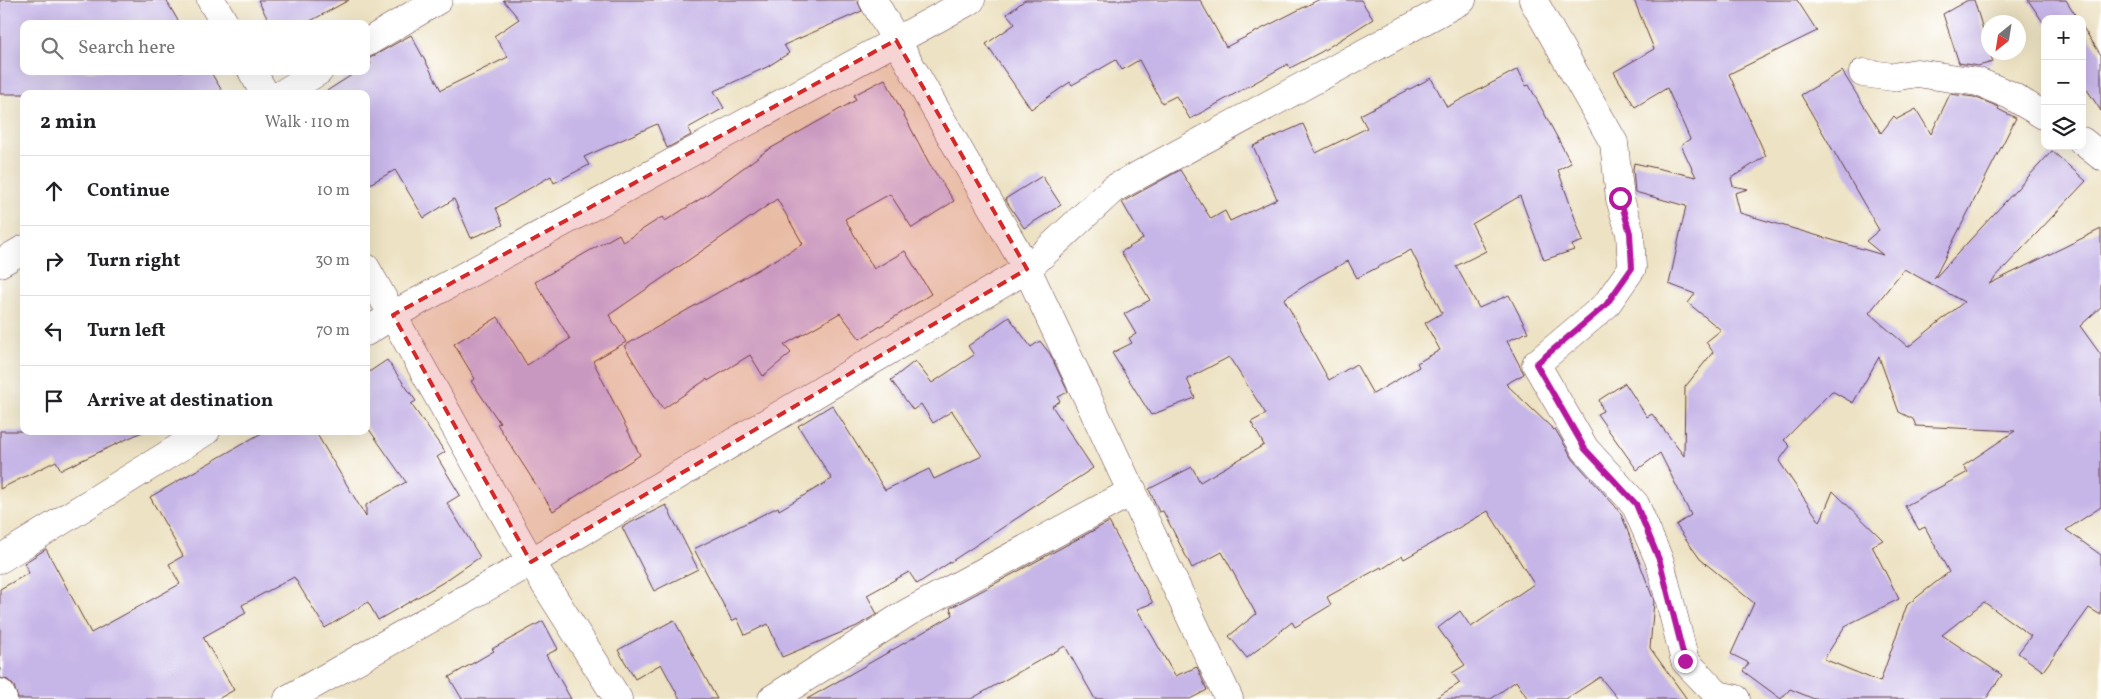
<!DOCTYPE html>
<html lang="en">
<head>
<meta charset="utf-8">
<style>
  :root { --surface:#fff; --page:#f2f2f2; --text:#202124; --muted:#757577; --line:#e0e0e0 }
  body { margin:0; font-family:Vollkorn,serif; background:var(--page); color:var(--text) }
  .controls { position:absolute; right:15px; top:15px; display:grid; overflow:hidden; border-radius:10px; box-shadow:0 5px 20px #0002 }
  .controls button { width:45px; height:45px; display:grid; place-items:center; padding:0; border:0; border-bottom:1px solid var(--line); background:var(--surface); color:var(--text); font:25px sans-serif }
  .compass { position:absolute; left:1981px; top:15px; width:45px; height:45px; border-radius:50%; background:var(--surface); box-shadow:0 5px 20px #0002; rotate:210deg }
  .stop { position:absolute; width:15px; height:15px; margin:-11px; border:4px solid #b5179e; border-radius:50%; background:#fff }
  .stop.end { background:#b5179e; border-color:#fff; box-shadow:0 1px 5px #0008 }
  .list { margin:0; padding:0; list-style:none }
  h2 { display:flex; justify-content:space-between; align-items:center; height:65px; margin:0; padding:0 20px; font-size:21px }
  h2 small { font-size:16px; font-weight:400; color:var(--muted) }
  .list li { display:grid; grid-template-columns:32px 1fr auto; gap:15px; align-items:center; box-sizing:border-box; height:70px; padding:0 20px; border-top:1px solid var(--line) }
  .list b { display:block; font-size:19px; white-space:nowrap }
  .list em { font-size:16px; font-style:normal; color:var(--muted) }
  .icon { flex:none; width:28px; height:28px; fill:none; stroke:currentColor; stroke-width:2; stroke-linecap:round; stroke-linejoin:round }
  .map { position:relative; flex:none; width:2101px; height:699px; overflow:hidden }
  .search { position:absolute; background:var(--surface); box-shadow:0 5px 20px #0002; left:20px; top:20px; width:350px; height:55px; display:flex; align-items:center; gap:12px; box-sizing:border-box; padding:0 18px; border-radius:10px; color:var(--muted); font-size:19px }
  .panel { position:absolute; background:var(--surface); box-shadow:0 5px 20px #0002; left:20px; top:90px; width:350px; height:345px; border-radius:10px }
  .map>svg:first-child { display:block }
</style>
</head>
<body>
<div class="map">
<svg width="2101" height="699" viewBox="0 0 2101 699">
  <rect width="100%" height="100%" fill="#fff"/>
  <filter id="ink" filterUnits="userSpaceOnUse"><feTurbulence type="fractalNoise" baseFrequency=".02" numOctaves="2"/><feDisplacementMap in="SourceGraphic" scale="10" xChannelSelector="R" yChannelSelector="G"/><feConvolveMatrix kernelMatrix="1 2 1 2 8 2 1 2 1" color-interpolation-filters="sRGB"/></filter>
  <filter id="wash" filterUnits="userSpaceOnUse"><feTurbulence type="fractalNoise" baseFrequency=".0096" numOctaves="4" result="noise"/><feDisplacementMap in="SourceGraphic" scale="20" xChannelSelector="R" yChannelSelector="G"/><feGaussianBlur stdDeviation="1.12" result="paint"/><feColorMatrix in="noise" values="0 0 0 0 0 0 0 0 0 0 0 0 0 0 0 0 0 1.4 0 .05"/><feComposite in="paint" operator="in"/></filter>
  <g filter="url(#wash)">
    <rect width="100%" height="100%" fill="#ede2c3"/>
    <g id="blocks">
      <!-- building -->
      <path fill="#c6b5e7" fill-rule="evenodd" d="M0,0H166L180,24H24V71H210L224,94H0Z
        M258,0H349L305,24H270Z
        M503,0H857L862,11L784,45L789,53L767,67L714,91L724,108L688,128L691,135L667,148L657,124L584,157L589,165L554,183L551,176L496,208L503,225L471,238L454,199L424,218L395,170L366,186V94H322L358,71H366V66L371,64L368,59L411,35L441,90L508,57L494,36L519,19Z
        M1025,0H1200L1226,47L1318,0H1361L1373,19L1321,52L1290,68L1288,64L1190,119L1176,96L1162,103L1139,60L1122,70L1116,60L1072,85L1070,82L1031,109L986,44L1015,24L1007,14Z
        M1634,0H1797L1817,31L1729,74L1766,156L1731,178L1733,186L1748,189L1735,193L1740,213L1883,255L1866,241L1879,230L1801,95L1842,71L1881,133L1894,116L1897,119L1916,109L1931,134L1950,94L1974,97L1999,107L1998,109L2016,118L1934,279L2052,151L2086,181L1989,284L2101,229V307L2080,326L2101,355V507L2066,530L2101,555V615L2089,608L2043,671L2018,653L2031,636L1984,602L1942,635L2002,675L1986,699H1814L1790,689L1781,699L1743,671L1749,663L1731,654L1754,603L1700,559L1676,525L1691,515L1660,453L1637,470L1597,414L1603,411L1599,400L1625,383L1647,417L1652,414L1684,456L1685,387L1713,352L1706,342L1721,330L1688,303L1695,294L1669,284L1686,206L1635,192L1633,169L1634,163L1696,177L1681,145L1690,139L1667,88L1635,107L1614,72L1654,49ZM1904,269L1964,302L1908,347L1869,313ZM1879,357L1899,412L1913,419L1916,426L2015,431L1963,466L1968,472L1905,506L1919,530L1925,527L1949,572L1907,605L1880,682L1824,659L1845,626L1899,599L1872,546L1883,540L1833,491L1820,522L1779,461L1790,446L1784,440L1832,391L1853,403Z
        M1968,0H1974L1993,62L1978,66L1959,63L1943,14Z
        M2028,0H2066L2078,19H2045V25Z
        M2082,26L2101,55V111L2082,82Z
        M1518,69L1526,86L1529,85L1571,163L1558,170L1583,241L1572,245L1574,250L1544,260L1520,196L1472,224L1486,251L1456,266L1479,308L1509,295L1528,332L1507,341L1524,374L1506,384L1554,430L1555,429L1573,459L1615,506L1622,516L1654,601L1650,648L1687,699H1618L1600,677L1566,699H1528L1516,681L1491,699H1434L1460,683L1452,673L1465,665L1438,628L1460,611L1471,627L1534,584L1488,511L1404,559L1402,556L1382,569L1381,567L1327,597L1331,605L1295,627L1292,622L1247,658L1229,636L1256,614L1222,552L1192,568L1163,511L1159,512L1149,489L1192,467L1200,482L1264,445L1251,422L1266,414L1229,357L1187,379L1195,398L1151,415L1112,353L1132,343L1129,338L1136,334L1124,314L1150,300L1121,252L1143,239L1122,202L1180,170L1211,219L1225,211L1230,221L1277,199L1253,146L1303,124L1316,153L1367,128L1360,115L1431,78L1447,107ZM1411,250L1442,313L1425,323L1440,350L1417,363L1419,367L1373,394L1356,364L1329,380L1284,299L1318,277L1348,261L1357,278Z
        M885,79L929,163L954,201L912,228L890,194L845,219L874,269L905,251L931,294L860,339L840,313L784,345L791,353L763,376L750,355L708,381L707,379L663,409L624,346L803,244L777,199L609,315L626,342L593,361L640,455L553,511L497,424L500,423L471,381L475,379L454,344L498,317L527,365L570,339L535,282L619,234L623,242L662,217L665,221L705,196L766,151L856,100L854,95Z
        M1042,176L1061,205L1024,228L1005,199Z
        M1009,317L1031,347L1040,341L1050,354L1068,392L1058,397L1060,401L1052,406L1093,468L917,584L909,572L867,595L877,614L857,626L782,657L768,624L745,635L737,618L732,621L694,549L778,507L779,510L832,479L798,426L832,405L885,490L929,469L934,479L982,456L952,411L933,423L921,404L913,410L891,380L915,361L932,383L974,355L968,346Z
        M387,360L416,401L411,404L445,452L437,457L460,495L447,503L480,557L442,583L378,620L368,602L325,628L294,577L242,605L246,613L203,637L234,690L218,699H18L14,686L8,680L0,678V589L29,573L24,563L46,549L91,633L180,584L169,564L183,556L150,497L265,431H315L366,517V505L406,482L366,425V374Z
        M0,431H144L61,470L56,461L0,489Z
        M666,505L698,569L654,591L622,527Z
        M1109,522L1153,603L1137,609L1175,676L1197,667L1207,690L1190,699H1095L1065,646L971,699H807L953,615L950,608Z
        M674,620L717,699H680L661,664L635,679L618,650Z
        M543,621L558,649L546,655L571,699H462L449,677L494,651L492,649Z"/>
    </g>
  </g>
  <g filter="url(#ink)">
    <use href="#blocks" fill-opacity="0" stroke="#623c42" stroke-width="1"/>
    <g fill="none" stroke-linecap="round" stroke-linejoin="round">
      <defs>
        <path id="minor" d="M211,0L225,24
          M873,0L1027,269L1229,699
          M1533,0L1614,143L1620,199L1630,233L1632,268L1606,305L1536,364L1585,449L1635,504L1660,562L1685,661L1718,695L1736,699
          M366,43L438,0
          M252,71L265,94
          M1863,73L1893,77L1917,73L1978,82L2010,95L2045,116
          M282,94L319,71
          M2082,141L2101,156
          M0,263L24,249
          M366,268L531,562L618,699
          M366,332L393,315L971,0
          M0,559L206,431
          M0,693L3,699
          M288,699L531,562L1027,269L1113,189L1462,0
          M772,699L907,613L1133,491"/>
      </defs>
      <!-- minor casing -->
      <use href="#minor" stroke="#623c42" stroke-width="29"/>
      <!-- minor -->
      <use href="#minor" stroke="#fff" stroke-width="28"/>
    </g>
  </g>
  <g fill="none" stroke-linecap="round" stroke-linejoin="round" filter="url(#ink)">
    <!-- route -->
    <path stroke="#b5179e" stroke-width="6" d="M1620,198L1630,233L1632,268L1606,305L1536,364L1585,449L1636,504L1660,562L1685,661"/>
  </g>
  <!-- marked area -->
  <path fill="#d62828" fill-opacity="0.2" stroke="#d62828" stroke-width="4" stroke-dasharray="10 6" stroke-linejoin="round" d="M896,40L1027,269L531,562L393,315Z"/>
</svg>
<div class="controls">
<button>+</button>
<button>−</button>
<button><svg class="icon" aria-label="layers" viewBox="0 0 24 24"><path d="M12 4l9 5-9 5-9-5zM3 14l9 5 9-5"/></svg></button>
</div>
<svg class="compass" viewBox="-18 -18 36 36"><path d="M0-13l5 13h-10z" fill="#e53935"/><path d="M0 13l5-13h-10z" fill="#757577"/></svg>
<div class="stop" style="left:1620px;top:198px"></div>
<div class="stop end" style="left:1685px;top:661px"></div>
<div class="search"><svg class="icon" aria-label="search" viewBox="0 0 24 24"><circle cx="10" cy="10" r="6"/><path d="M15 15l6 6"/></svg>Search here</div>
<section class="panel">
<h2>2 min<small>Walk · 110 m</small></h2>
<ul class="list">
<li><svg class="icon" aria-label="ahead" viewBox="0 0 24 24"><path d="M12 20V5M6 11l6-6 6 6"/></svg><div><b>Continue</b></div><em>10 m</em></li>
<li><svg class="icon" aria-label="right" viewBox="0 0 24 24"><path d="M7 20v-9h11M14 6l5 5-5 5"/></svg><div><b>Turn right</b></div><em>30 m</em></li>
<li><svg class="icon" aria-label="left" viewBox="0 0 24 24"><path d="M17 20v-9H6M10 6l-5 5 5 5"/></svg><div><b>Turn left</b></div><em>70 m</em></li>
<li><svg class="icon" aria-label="arrive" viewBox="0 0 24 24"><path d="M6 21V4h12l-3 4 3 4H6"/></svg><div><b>Arrive at destination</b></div></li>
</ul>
</section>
</div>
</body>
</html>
